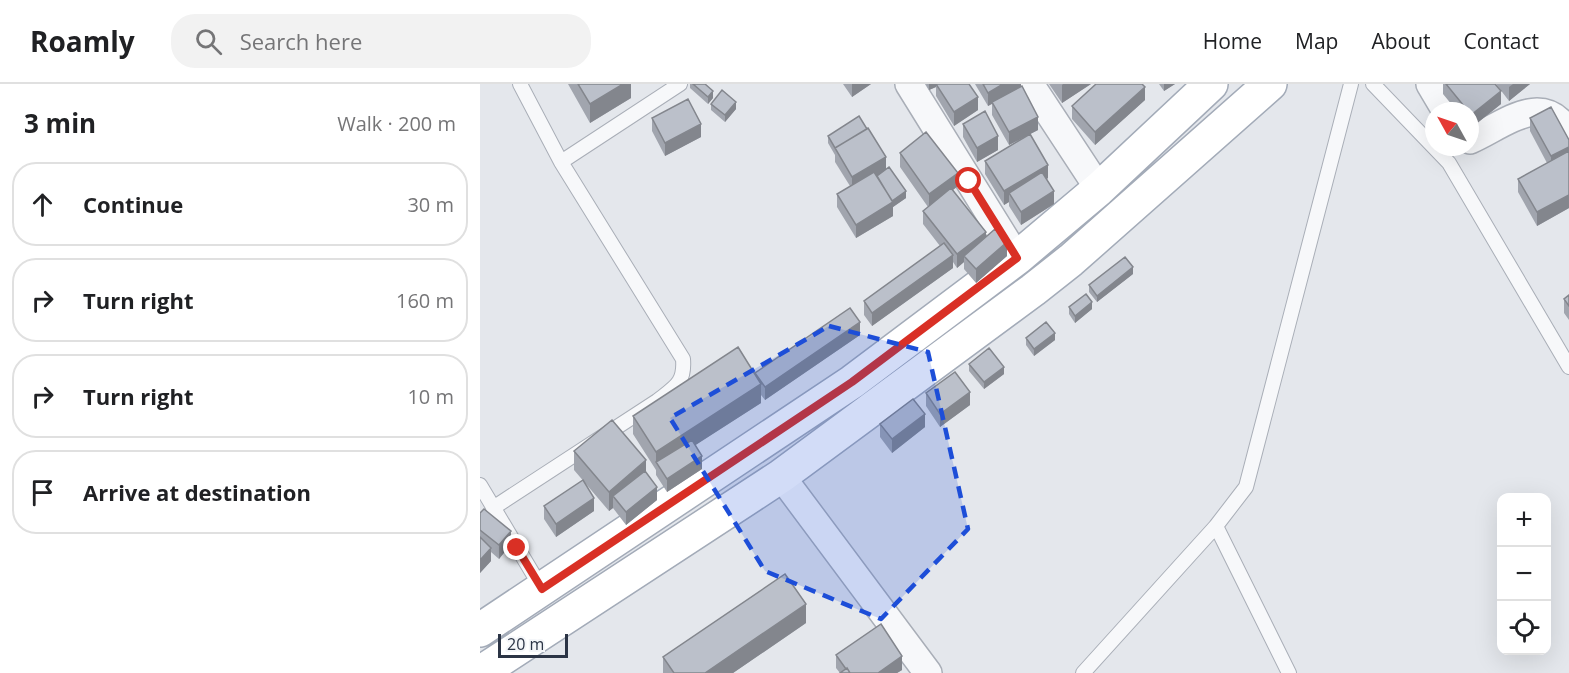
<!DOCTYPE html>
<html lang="en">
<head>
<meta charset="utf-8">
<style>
  :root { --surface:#fff; --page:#f2f2f2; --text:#202124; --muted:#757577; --line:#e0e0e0 }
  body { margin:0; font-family:"Open Sans",sans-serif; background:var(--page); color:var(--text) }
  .controls { position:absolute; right:18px; bottom:18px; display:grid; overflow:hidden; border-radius:12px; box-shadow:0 6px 24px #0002 }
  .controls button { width:54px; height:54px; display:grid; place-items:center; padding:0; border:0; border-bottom:2px solid var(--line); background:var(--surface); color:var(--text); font:30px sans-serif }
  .compass { position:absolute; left:945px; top:18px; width:54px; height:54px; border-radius:50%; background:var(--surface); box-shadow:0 6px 24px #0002; rotate:310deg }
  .scale { position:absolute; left:18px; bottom:15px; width:70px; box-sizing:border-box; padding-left:6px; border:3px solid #2b3445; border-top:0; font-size:16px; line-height:21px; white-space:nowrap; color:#2b3445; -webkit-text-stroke:4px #f4f6f9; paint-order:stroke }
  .stop { position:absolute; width:18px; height:18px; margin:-14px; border:4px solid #d93025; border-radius:50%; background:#fff }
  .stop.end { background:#d93025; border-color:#fff; box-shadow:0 2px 6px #0008 }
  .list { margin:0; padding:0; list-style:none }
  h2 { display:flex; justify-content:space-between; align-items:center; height:78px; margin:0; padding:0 24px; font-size:26px }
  h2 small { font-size:20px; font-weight:400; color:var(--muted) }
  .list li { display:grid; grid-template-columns:39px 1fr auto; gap:18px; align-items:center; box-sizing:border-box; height:84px; margin:0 12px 12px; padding:0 12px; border:2px solid var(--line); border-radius:24px }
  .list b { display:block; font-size:22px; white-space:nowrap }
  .list em { font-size:20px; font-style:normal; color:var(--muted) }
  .icon { flex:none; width:33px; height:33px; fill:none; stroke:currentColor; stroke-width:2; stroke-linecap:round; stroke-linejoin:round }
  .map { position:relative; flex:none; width:1089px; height:589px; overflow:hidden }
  header { display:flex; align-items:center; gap:36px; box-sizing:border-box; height:84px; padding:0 30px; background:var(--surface); border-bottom:2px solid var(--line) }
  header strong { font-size:28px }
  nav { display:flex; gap:33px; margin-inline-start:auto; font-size:21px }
  .search { width:420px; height:54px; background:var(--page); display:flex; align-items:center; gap:15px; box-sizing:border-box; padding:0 21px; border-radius:24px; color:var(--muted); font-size:22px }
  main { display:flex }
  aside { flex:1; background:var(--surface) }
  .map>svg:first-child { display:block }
</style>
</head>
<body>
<header>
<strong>Roamly</strong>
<div class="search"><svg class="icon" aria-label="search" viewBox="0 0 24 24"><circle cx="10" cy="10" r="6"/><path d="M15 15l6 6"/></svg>Search here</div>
<nav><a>Home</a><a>Map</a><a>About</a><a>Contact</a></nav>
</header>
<main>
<aside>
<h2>3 min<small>Walk · 200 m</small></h2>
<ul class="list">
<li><svg class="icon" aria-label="ahead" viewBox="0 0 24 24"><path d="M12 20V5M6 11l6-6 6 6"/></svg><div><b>Continue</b></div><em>30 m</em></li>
<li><svg class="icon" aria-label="right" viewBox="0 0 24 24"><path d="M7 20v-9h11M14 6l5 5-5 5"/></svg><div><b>Turn right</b></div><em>160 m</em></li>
<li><svg class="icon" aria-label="right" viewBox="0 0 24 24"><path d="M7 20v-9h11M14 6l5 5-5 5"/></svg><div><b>Turn right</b></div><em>10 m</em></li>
<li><svg class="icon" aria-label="arrive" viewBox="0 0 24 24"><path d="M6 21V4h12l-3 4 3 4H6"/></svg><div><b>Arrive at destination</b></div></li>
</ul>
</aside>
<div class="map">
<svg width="1089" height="589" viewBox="0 0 1089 589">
  <rect width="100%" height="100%" fill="#e4e7ec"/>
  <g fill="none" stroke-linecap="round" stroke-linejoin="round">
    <defs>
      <path id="lane" d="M893,0L969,79L1089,283
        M81,78L200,0
        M0,401L62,505
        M13,424L177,317C195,303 205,299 203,275L81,78L40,0
        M603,589L736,442
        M809,589L736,442L766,403L871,0"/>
      <path id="street" d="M429,0L537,174
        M550,0L619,105
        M950,0L966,27
        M990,56C1024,41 1063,5 1089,50
        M301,392L448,589"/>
      <path id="primary" d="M0,546L372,298L537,174L619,105L731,0
        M0,589L301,392L553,206L591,176L790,0"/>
    </defs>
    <!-- lane casing -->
    <use href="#lane" stroke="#a9aeb7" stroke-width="16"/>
    <!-- street casing -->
    <use href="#street" stroke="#a9aeb7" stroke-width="30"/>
    <!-- primary casing -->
    <use href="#primary" stroke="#a3abb8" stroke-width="36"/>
    <!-- lane -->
    <use href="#lane" stroke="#f7f8fa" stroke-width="14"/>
    <!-- street -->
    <use href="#street" stroke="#f7f8fa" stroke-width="27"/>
    <!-- primary -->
    <use href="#primary" stroke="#fff" stroke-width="33"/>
  </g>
  <!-- wall -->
  <path fill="#a1a5ae" d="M88,0H151V14L110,39Z
    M210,0H225L233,14L228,20L210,4Z
    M363,0H391L372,13Z
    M446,0H489L498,26L474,42L456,12V3L449,6Z
    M495,0H541V2L558,46L550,50L568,94L567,95L574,120L541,141L529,122V118L524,121L505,90V77L545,53L529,61L512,31V20L508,22Z
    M569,0H611L582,19Z
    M679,0H695L684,7Z
    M963,0H1015L1021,20L991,44L990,27H977L963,10Z
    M1016,0H1050L1029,17Z
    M665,16L615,61L592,35V22Z
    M231,20L256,25L245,38L231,26Z
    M172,34L221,53L185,72L172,47Z
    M1050,34L1089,56V124L1057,142L1038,108V95L1067,79L1050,47Z
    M483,40L518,66L497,78L483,53Z
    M348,52L406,86L426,114L413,123V132L376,154L357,123V110L370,102L355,78V71L348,59Z
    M420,69L478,102L473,106L506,153L527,172L496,199L484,185V178L477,184L473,178V184L392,242L384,231V217L460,162L443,140V127L448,123L420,83Z
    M653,190L617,218L609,208V201Z
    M1089,211V236L1084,229V215Z
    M589,223L612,225L595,239L589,230Z
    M380,251L285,316L281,311V319L215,361L222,385L187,408L176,391V386L153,350V332L275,290Z
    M546,254L575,256L554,272L546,261Z
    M489,280L524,290L504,305L489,287Z
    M446,309L490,321L460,343L446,322Z
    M400,340L445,343L412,369L400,353Z
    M94,367L166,389L177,416L146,441L133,424L129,427L94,386Z
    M64,422L114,427L76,453L64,435Z
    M0,429L31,460L19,475L11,468V477L0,489Z
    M326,539L253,589H183V573Z
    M356,571L422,586L417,589H360L356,584Z"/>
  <!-- shaded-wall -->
  <path fill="#83868d" d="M143,0H151V14L110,39V20Z
    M372,0H391L372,13Z
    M449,0H456V3L449,6Z
    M523,0H541V3L508,22V9Z
    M583,0H611L582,19V1Z
    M684,0H695L684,7Z
    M1033,0H1050L1029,17V3Z
    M665,3V16L615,61V48Z
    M233,7V14L228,20V13Z
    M1021,7V20L991,44V31Z
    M498,13V26L474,42V28Z
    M256,18V25L245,38V31Z
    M558,33V46L529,61V48Z
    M221,40V53L185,72V59Z
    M518,52V66L497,78V64Z
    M1089,63V76L1071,86V72Z
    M406,73V87L372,107V93Z
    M568,81V94L533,115L529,109V118L524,121V107Z
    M478,89V102L449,124V110Z
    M426,107V114L413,123V132L376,154V141Z
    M574,107V120L541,141V128Z
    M1089,111V124L1057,142V128Z
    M506,148V161L484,172V178L477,184V170Z
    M527,158V172L496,199V185Z
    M473,171V184L392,242V229Z
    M653,183V190L617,218V212Z
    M612,218V225L595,239V232Z
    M380,238V251L285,316V303Z
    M575,249V256L554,272V265Z
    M524,283V290L504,305V298Z
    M281,300V319L180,384L176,378V387V368Z
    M490,308V321L460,343V330Z
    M445,330V343L412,369V355Z
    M222,372V385L187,408V395Z
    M166,376V395L133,412V424L129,427V408Z
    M177,403V416L146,441V428Z
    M114,414V427L76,453V440Z
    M31,447V460L19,475V461Z
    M11,464V477L0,489V476Z
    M326,520V539L253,589H225Z
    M422,572V586L417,589H398Z"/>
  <!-- building -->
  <path fill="#bbc0ca" stroke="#83868d" stroke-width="1.5" d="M98,0H143L110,20Z
    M213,0H225L233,7L228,13Z
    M456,0H489L498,13L474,28Z
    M503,0H523L508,9Z
    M616,0H662L665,3L615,48L592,22Z
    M966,0H1015L1021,7L991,31L990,27H988Z
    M542,2L558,33L529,48L512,18Z
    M242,6L256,18L245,31L231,20Z
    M208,15L221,40L185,59L172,34Z
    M1071,23L1089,56V63L1071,72L1050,34Z
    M505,27L518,52L497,64L483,40Z
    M379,32L387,45L355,64L348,52Z
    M388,44L406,73L372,93L355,64Z
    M446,48L478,89L449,110L420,69Z
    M550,50L568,81L524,107L505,77Z
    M1089,67V111L1057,128L1038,95Z
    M409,83L426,107L412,117L397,92Z
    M394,88L413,118L376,141L357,110Z
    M562,88L574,107L541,128L529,109Z
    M471,104L506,148L477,170L443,127Z
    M515,145L527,158L496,185L484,172Z
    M464,159L473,171L392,229L384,217Z
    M645,173L653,183L617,212L609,201Z
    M606,210L612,218L595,232L589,223Z
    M1089,211V222L1084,215Z
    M370,224L380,238L285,303L275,289Z
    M566,238L575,249L554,265L546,254Z
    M258,263L281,300L176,368L153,332Z
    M509,264L524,283L504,298L489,280Z
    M475,288L490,308L460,330L446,309Z
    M433,315L445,330L412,355L400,340Z
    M132,336L166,376L129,408L94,367Z
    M212,356L222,372L187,395L176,378Z
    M165,387L177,403L146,428L133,412Z
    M103,396L114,414L76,440L64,422Z
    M4,425L31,447L19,461L0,446V429Z
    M0,453L11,464L0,476Z
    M305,490L326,520L225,589H194L183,573Z
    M401,540L422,572L398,589H370L367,584L366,585L356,571Z
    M367,584L370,589H360Z"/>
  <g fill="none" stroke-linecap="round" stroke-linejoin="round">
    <!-- route -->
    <path stroke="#d93025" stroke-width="8" d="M37,464L62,505L372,298L537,174L489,97"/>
  </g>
  <!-- marked area -->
  <path fill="#1d4ed8" fill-opacity="0.2" stroke="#1d4ed8" stroke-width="4.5" stroke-dasharray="12 8" stroke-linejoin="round" d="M349,242L448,268L488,445L401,535L285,487L190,334Z"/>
</svg>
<div class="controls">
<button>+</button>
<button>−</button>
<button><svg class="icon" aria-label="locate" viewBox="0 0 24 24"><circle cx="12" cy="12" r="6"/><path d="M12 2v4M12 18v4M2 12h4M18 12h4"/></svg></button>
</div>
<svg class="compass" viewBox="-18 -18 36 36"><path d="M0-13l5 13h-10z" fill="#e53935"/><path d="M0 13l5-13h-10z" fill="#757577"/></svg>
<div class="scale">20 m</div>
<div class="stop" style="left:489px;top:97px"></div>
<div class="stop end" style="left:37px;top:464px"></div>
</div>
</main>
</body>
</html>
